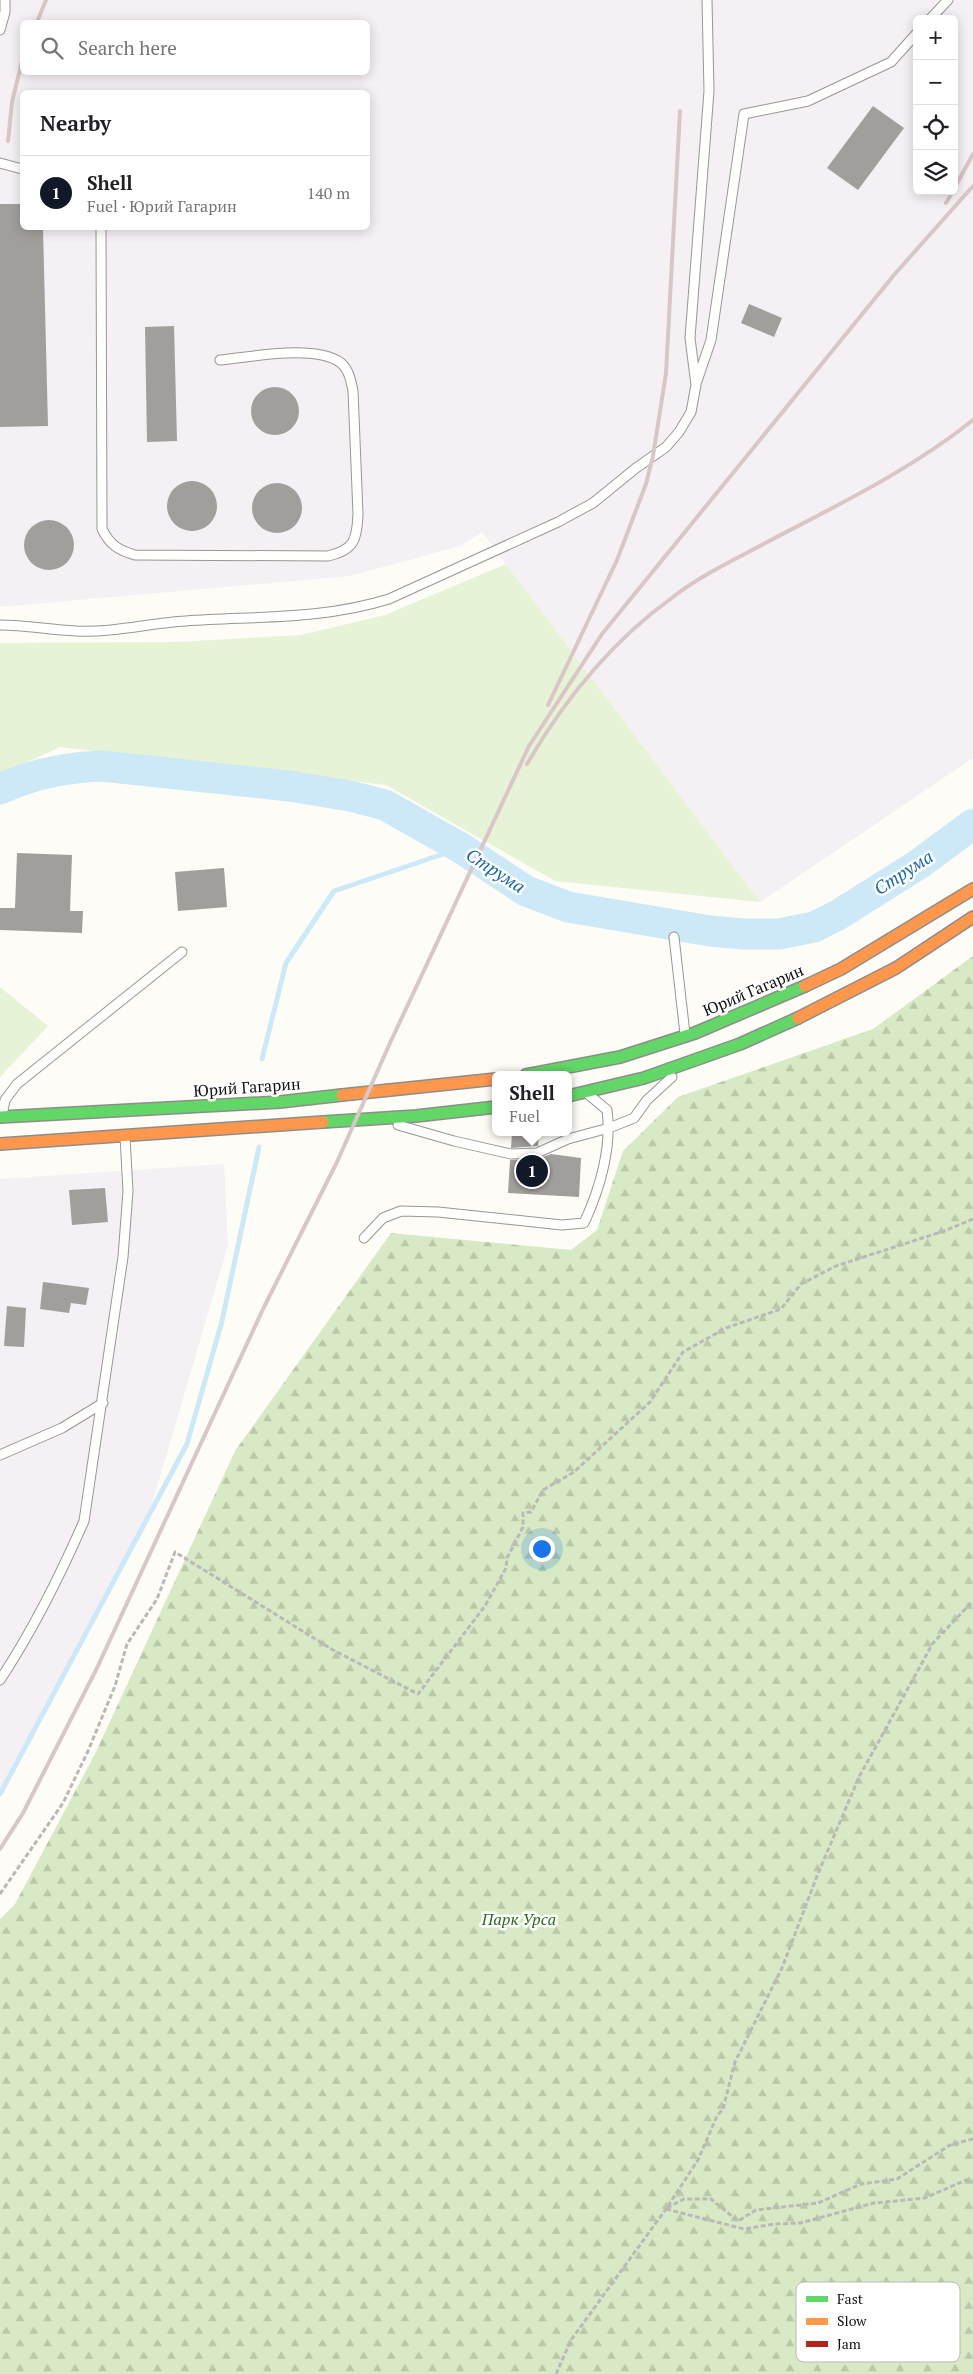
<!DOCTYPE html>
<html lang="en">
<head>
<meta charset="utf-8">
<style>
  :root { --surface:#fff; --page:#f2f2f2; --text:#202124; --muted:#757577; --line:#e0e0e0; --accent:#111827 }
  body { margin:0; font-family:"PT Serif",serif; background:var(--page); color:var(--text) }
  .controls { position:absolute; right:15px; top:15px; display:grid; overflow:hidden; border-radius:8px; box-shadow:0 2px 12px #0003 }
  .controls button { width:45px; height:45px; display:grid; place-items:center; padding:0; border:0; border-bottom:1px solid var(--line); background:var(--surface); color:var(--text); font:25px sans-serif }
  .you { position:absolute; left:541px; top:1548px; width:18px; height:18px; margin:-12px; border:4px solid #fff; border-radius:50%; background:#1a73e8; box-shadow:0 0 0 8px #1a73e833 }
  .badge { display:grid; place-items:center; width:32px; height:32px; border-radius:50%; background:var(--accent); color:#fff; font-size:16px; font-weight:700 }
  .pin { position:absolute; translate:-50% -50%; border:2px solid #fff; box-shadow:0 1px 5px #0006 }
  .popup { position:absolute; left:492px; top:1071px; width:80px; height:65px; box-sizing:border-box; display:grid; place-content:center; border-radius:8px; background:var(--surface); filter:drop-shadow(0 1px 4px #0005); font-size:16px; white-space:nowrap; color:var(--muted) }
  .popup b { font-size:19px; color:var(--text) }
  .popup::after { content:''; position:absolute; left:50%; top:100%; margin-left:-10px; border:10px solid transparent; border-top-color:var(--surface) }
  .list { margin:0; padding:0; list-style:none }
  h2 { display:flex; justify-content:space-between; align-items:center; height:65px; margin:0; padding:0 20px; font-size:21px }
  h2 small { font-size:16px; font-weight:400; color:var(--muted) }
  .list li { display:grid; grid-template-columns:32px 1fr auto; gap:15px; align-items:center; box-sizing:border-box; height:75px; padding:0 20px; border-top:1px solid var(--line) }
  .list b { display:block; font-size:19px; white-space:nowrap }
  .list p { margin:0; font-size:16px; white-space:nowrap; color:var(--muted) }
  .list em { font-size:16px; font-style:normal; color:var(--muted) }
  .icon { flex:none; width:28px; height:28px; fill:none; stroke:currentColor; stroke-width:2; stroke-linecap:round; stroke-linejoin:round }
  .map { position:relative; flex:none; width:973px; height:2374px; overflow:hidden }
  .search { position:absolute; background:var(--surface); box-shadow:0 2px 12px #0003; left:20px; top:20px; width:350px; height:55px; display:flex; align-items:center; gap:12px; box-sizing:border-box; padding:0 18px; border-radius:8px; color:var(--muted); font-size:19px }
  .panel { position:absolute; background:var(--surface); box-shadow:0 2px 12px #0003; left:20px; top:90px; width:350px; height:140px; border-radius:8px }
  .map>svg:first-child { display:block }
</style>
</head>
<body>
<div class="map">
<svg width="973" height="2374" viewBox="0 0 973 2374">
  <defs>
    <pattern id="forest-firs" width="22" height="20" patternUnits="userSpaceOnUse" patternTransform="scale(1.25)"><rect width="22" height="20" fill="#d8eac5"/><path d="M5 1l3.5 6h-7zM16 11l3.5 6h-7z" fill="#b8c8a8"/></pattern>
  </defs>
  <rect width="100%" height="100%" fill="#fdfcf7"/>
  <!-- industrial -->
  <path fill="#f5f0f3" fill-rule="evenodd" d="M0,0H973V758L760,902L482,532L460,546L350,576L0,607ZM917,19H954V191H917ZM22,22H368V72H22ZM22,92H368V228H22Z
    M224,1164L228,1245L145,1528L0,1788V1179Z"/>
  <!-- grass -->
  <path fill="#e7f3d7" d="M506,564L760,902L555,881L386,785L60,747L0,775V643L179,642L301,635L385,615Z
    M0,987L48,1026L0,1077Z"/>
  <!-- forest -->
  <path fill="url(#forest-firs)" d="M973,956V2374H0V1919L15,1904L95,1754L235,1451L391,1233L571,1250L597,1230L623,1151L678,1097L873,1029Z"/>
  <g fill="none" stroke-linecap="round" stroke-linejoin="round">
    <!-- stream -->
    <path stroke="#cde8f7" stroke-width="5" d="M262,1059L286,963L334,891L461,848
      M0,1794L187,1444L222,1321L259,1147"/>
    <!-- river -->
    <path stroke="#cde8f7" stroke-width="31" d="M0,789C33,774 66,767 102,766L289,786L350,796L385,805L461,848L526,891L568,907L710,931L743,934H779L814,927L838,915L919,864L973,824"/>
  </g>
  <!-- building -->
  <path fill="#a19f9c" d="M873,106L904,128L858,190L827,168Z
    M0,204H22V228H43L48,426L0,427Z
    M749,304L782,318L774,337L741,323Z
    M174,326L177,441L147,442L145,327Z
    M251 411a24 24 0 1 1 48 0a24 24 0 1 1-48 0Z
    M167 506a25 25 0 1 1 50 0a25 25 0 1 1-50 0Z
    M252 508a25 25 0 1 1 50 0a25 25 0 1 1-50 0Z
    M24 545a25 25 0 1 1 50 0a25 25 0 1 1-50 0Z
    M17,853L72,855L70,911H83L82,933L0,930V908H15Z
    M224,868L227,907L178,911L175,872Z
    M512,1133L539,1135L538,1146L511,1148Z
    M551,1154L581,1158L579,1197L508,1193L510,1160L538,1159Z
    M105,1188L108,1222L72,1225L69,1190Z
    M43,1282L89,1288L86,1305L71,1303L69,1313L40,1309Z
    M7,1306L26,1308L24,1347L4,1346Z"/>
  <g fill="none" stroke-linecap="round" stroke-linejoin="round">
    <defs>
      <path id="lane" d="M930,19L948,0
        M0,30L5,12V0
        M0,163L22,169
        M101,228L102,529C110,545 118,550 135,555L328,556C354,550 357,540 358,514L353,391C351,381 349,370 341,363C315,344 251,357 220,360
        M697,381L711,340L744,114L808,101L891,62L917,33
        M0,625C26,625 50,630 76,631C113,633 149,623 186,621C256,616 321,620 389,599L558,522L593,503L636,468L666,447L679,432L691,412L696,385L690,338L709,91L707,0
        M674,937L685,1034
        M2,1116L5,1100L17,1084L182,952
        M398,1125L454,1141L511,1154L537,1153L568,1139L609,1128L634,1118L647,1100L672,1077
        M364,1238L383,1218L401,1211L438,1212L562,1225L584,1223C600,1189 612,1147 607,1110L589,1095
        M0,1455L62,1428L103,1403
        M0,1680C33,1630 60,1576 84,1521L123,1257L128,1191L125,1137"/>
      <path id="fast" d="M526,1075L620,1057L695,1033L805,986
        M568,1096L644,1078L740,1044L798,1018
        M0,1117L280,1102L342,1095
        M323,1122L416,1116L496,1107"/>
      <path id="slow" d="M805,986L841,969L973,889
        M798,1018L896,968L973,917
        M342,1095L496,1079
        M0,1144L323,1122"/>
    </defs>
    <!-- lane casing -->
    <use href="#lane" stroke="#979795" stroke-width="11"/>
    <!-- fast casing -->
    <use href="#fast" stroke="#8e8d8b" stroke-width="14"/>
    <!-- slow casing -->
    <use href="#slow" stroke="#8e8d8b" stroke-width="14"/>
    <!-- path -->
    <path stroke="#b9b9b8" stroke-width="3" stroke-dasharray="5 2.5" stroke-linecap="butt" d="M0,1894L63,1803L88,1751L115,1686L127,1644L157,1599L175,1552L333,1650L418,1694L485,1606L506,1568L507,1558L523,1527V1513L531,1512L543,1490L574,1472L650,1402L683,1352L726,1328L781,1309L801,1284L836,1266L944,1231L973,1219
      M667,2208L684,2199H711L738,2221L756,2210L818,2203L861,2184L897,2179L950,2145L973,2139
      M666,2209L744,2229L774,2224L800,2223L874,2203L925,2198L966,2180L973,2181
      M556,2374L571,2340L666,2209L698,2160L717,2116L723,2109L735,2062L782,1968L817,1876L859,1777L933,1643L973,1601"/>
    <!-- lane -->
    <use href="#lane" stroke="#fffffe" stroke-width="9"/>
    <!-- fast -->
    <use href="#fast" stroke="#63d668" stroke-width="11"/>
    <!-- slow -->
    <use href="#slow" stroke="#ff974d" stroke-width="11"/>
    <!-- rail -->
    <path stroke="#d9c6c7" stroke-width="4" d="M37,22L46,0
      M8,141L12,102L22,61
      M954,189L973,154
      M946,203L953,191
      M548,705L617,560L646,484L653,456L666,373L680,111
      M527,764C564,700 612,641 673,597C703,574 738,558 771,540C840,504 912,469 973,420
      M0,1849L23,1813L97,1668L264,1307L337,1162L390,1043L529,746L602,634L894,275L973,186"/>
  </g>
  <g text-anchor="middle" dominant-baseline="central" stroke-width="5" stroke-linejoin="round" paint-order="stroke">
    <!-- street labels -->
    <g font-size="16" fill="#111" stroke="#fff">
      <text transform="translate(753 990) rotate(-23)">Юрий Гагарин</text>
      <text transform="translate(247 1087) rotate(-4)">Юрий Гагарин</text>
    </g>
    <!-- park labels -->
    <g font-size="16" font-style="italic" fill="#2f6b1f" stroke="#fff">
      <text x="519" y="1919">Парк Урса</text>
    </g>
    <!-- water labels -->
    <g font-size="18" font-style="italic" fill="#1768a6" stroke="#fff">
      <text transform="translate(496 870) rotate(33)">Струма</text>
      <text transform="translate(903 872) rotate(-33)">Струма</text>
    </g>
  </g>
  <!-- legend -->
  <rect x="796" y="2282" width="164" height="80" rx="8" fill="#fff" stroke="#b8b8b8" stroke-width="1"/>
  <rect x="806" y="2296" width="22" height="6" fill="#63d668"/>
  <rect x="806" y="2318" width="22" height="7" fill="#ff974d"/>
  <rect x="806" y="2341" width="22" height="6" fill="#b3261e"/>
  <g font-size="14" fill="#111">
    <text x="837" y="2304">Fast</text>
    <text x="837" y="2326">Slow</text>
    <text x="837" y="2349">Jam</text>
  </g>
</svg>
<div class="controls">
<button>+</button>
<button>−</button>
<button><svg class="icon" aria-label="locate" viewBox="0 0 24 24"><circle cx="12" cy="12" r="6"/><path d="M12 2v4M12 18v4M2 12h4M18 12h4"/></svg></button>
<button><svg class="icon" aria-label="layers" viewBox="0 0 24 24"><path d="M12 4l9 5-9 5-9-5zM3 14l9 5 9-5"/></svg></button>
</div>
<div class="you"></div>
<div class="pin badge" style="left:532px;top:1171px">1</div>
<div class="popup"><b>Shell</b>Fuel</div>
<div class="search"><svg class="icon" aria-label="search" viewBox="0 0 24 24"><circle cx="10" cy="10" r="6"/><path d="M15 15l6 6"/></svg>Search here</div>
<section class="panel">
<h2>Nearby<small></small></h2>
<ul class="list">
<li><span class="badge">1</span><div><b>Shell</b><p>Fuel · Юрий Гагарин</p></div><em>140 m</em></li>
</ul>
</section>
</div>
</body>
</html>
